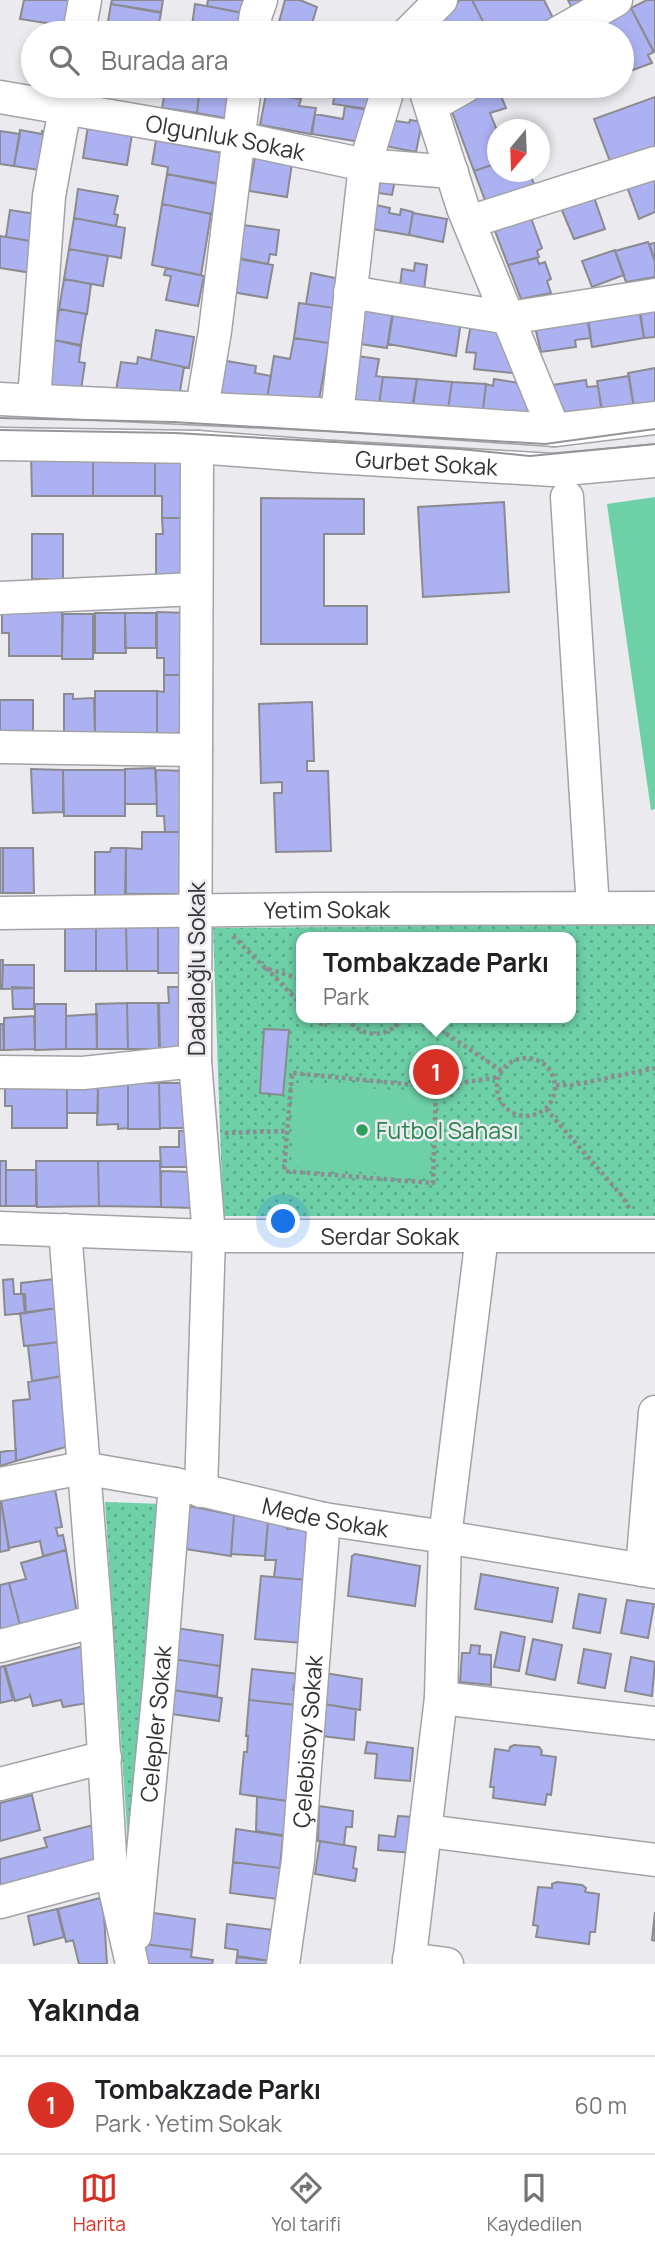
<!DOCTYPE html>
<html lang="tr">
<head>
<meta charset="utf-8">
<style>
  :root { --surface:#fff; --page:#f6f6f6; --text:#202124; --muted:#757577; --line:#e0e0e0; --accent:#d93025 }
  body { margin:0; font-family:Manrope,sans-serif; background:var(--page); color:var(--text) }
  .compass { position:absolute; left:487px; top:119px; width:63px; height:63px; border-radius:50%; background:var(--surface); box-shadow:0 4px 10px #0003; rotate:199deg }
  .you { position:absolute; left:284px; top:1222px; width:24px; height:24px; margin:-18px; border:5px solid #fff; border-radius:50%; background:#1a73e8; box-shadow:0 0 0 10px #1a73e833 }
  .badge { display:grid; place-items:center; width:46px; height:46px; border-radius:50%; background:var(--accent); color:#fff; font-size:23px; font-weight:700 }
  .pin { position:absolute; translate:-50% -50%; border:4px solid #fff; box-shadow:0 2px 7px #0006 }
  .popup { position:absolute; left:296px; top:932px; width:280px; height:91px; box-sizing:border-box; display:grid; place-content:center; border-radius:14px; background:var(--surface); filter:drop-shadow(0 2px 5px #0005); font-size:23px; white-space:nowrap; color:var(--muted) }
  .popup b { font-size:26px; color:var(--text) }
  .popup::after { content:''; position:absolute; left:50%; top:100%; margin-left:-14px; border:14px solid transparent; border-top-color:var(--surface) }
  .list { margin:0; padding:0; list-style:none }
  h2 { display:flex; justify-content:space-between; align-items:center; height:91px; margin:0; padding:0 28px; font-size:30px }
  h2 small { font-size:23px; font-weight:400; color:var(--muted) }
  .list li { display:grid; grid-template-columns:46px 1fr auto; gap:21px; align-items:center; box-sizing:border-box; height:98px; padding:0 28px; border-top:2px solid var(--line) }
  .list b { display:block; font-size:26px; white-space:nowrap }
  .list p { margin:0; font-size:23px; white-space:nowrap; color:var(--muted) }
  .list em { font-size:23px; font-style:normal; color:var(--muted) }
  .icon { flex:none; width:38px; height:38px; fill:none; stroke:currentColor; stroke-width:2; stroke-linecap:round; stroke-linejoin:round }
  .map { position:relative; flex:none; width:655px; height:1964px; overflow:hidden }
  .search { position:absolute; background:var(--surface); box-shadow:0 4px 10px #0003; left:21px; right:21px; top:21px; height:77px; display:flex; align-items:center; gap:18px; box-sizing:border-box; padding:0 24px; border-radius:38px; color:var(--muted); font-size:26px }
  .sheet { height:189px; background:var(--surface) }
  nav { display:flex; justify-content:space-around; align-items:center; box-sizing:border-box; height:98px; border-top:2px solid var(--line); background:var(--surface); font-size:19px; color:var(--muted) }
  nav a { display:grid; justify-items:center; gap:4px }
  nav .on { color:var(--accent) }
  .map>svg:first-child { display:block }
</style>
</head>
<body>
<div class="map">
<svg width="655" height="1964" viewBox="0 0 655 1964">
  <defs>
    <pattern id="grass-dots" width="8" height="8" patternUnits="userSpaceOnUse" patternTransform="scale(1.75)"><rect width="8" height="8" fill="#6dd0a7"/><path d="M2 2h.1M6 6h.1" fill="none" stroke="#5aa989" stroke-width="1.8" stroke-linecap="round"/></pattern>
  </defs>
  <rect width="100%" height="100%" fill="#eaeaef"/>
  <!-- grass -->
  <path fill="url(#grass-dots)" fill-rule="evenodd" d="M655,924V1216H223L213,928ZM301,937H571V1018H301Z
    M105,1502L163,1504L128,1844Z"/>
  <!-- garden -->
  <path fill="#6dd0a7" d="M655,497V809L651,810L607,504Z
    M296,1083L433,1093L429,1177L291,1166Z"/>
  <!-- building -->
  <path fill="#acb1f1" stroke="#8a8a8f" stroke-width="2" d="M24,0H77L72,27L20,19Z
    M112,0H163L161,12L111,4Z
    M208,0H249L247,14L207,6Z
    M285,0H300L317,7L309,33H276Z
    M460,0H472L489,33H426Z
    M472,0H544L554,20L526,33H489Z
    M568,0H594L573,10Z
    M647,0H655V50L653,51L631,8Z
    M111,4L161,13L157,33H106Z
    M195,4L245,13L242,33H191Z
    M631,8L654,52L648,55L652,63L622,74V33H580Z
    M166,86H200L197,113L162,108Z
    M200,86H223L222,90L234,91L230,119L197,113Z
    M336,86H373L368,109L333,104Z
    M475,86H497L506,108L490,113L498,133V163L474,171L447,98Z
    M266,94L301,99L299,106L316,108L311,134L260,125Z
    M655,97V148L611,164L594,119Z
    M345,106L368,110L361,142L312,134L315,114L343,119Z
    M390,120L409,123L410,120L422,122L416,152L385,146Z
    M88,126L132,134L127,165L83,158Z
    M20,130L42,134V131L55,133L51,172L14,166Z
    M0,131L20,134L14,166L0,164Z
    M156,140L222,153L217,183L167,174L168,167L152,164Z
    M255,157L292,163L287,197L249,191Z
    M498,163V172H529L537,191L488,208L474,171Z
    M167,174L217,184L212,214L162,204Z
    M655,174V212L639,219L626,184Z
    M381,178L395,180L392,195L378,193Z
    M78,189L118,196L114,214L118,215L116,226L74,218Z
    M594,197L605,229L574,239L561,208Z
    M162,204L211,214L201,275L152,265Z
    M376,205L390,208L389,213L400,215L401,209L413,212L409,235L372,229Z
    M10,210L42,215L37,242L6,237Z
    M413,213L447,219L443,242L409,235Z
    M74,218L125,228L121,258L69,249Z
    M531,218L542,248L537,251L539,257L508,265L495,231Z
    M243,225L279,230L276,255L270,254L268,264L238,258Z
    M0,236L37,242L32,273L0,268Z
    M648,242L655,262V277L626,282L615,251Z
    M655,243V260L649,244Z
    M69,249L108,256L103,286L64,279Z
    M615,250L624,275L592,287L582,261Z
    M537,258L539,264L545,262L551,279L547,281L551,293L521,299L508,265Z
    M238,259L273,265L267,298L232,292Z
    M415,263L427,265L424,290L400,286L402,269L414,271Z
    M166,268L204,276L198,306L166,300L171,276L164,275Z
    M311,273L340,279L334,308L306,304Z
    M64,279L91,284L87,314L59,309Z
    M655,300V337L644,338L639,303Z
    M299,303L334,308L329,343L294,338Z
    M638,303L644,338L592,347L586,311Z
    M360,304L393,310L387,348L353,343Z
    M59,309L86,314L81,345L54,340Z
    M394,309L461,321L456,356L388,344Z
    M587,311L591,338L575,340L576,347L541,352L533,319Z
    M471,324L500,328L513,365L512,373L474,369L476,353L466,352Z
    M156,330L194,337L189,368L151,360Z
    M294,338L329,343L318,406L266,405L274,356L290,359Z
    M54,340L81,346L79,362L85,363L80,396H45Z
    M350,355L379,359L376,376L383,377L378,411L341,408Z
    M138,357L184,367L179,397L115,396L121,362L137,364Z
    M221,360L256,366L255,373L271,376L266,403L215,400Z
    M655,368V405L634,408L628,373Z
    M629,376L634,408L603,415L597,381Z
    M383,377L417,379L411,413L378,411Z
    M417,379L452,382L447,416L412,413Z
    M494,379L519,383L531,415L482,419L486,384L493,386Z
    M586,380L587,387L598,386L602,415L565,421L552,385Z
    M452,382L486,384L482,419L447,416Z
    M31,455L93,456V496H32Z
    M93,456H155V496H93Z
    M155,456H186V518H162V496H155Z
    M261,498L364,499V534H324V606H367V644H261Z
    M504,502L509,592L423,597L418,507Z
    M162,518H187V580H156V534H163Z
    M32,534H63V579H32Z
    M2,612H63L62,656H9V633H2Z
    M157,612L188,613V675H164V658H157Z
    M95,613H125L126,653H95Z
    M125,613H156V648H125Z
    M62,614H93V659H62Z
    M164,675H188V737H157V691L164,692Z
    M95,691H157V737H95Z
    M64,694H73V699L94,698L95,737H64Z
    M0,700H33V736H0Z
    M312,702L314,761H307V771H328L331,851L276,852L274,793H282V782L261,783L259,704Z
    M155,768L157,804H125V769Z
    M31,769L63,770V812L33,813Z
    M63,770H125V816H64Z
    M156,770L186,771L187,832H165L164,816H157Z
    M142,832H187V894H126V848L142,849Z
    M0,848H3V893H0Z
    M3,848H33L34,893H3Z
    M111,848H126L125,897H95V852H110Z
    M65,926H96V971H65Z
    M96,926H126L127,971H96Z
    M126,926H158V971H127Z
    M158,926H188L189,973H158Z
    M0,960H3L2,989H0Z
    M3,965H34V988L2,989Z
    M12,987L34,988V1009H13Z
    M168,987H190V1048L160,1049L159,1003H169Z
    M127,1003L128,1049H97L96,1004Z
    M127,1003H158L159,1049H128Z
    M35,1004H66V1049L35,1050Z
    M97,1014V1049H66V1016Z
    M34,1016L35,1049L4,1050V1018Z
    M0,1024H3L4,1050H0Z
    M264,1029L289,1030L283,1095L260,1093Z
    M5,1082H67V1128H12V1106H5Z
    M67,1082L98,1083V1113H67Z
    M98,1083H128V1128L118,1129V1124L97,1125Z
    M128,1083H159L160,1129H128Z
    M159,1083H190L191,1128H160Z
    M179,1131H191V1167H161L160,1147H179Z
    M0,1161H6V1206H0Z
    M36,1161H98L99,1206L37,1207Z
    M98,1161H160L161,1207L99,1206Z
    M6,1170H36V1206H6Z
    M161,1171L192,1172L193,1208L161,1207Z
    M13,1279L14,1294H23L25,1313L5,1315L3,1280Z
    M54,1279L57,1308L26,1313L25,1294H21V1283Z
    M57,1308L59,1342L24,1346L20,1313Z
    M59,1342L62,1376L32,1381L28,1346Z
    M63,1376L69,1446L16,1461L13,1401L30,1399L28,1382Z
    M16,1450V1461L0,1466V1452Z
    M55,1489L62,1527L56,1528L58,1536L63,1535L66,1550L43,1556L40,1541L9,1548L1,1501Z
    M1,1501L9,1550L0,1552V1502Z
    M189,1506L234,1515L231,1556L185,1549Z
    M234,1515L268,1521L265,1556L231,1554Z
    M268,1521L287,1524V1529H293V1525L313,1529L308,1580L274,1577L276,1560H265Z
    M66,1550L78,1619L22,1633L9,1583L26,1579L21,1563Z
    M355,1554L420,1566L415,1606L348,1596L352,1556Z
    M481,1574L558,1588L552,1622L475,1609Z
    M261,1576L308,1580L302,1643L255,1639Z
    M9,1583L22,1633L0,1639V1585Z
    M579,1594L606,1599L600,1633L573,1628Z
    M627,1600L654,1604L648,1638L621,1633Z
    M176,1628L223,1635L220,1666L173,1659Z
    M501,1632L525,1637L519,1671L494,1667Z
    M533,1639L562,1645L555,1680L526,1674Z
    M471,1645L480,1646L479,1654L491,1655V1685L460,1682L462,1653H470Z
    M84,1646L88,1703L63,1707L61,1700L33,1706L30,1695L29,1697L15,1701L5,1666Z
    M584,1649L611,1654L605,1688L578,1683Z
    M631,1657L655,1662L652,1696L625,1691Z
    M173,1659L220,1666L217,1696L170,1690Z
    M4,1666L13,1700L0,1703V1667Z
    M252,1669L299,1674L298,1685H294L293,1690H298L296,1705L249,1700Z
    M325,1673L362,1679L360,1710L323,1704Z
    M173,1690L222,1698L219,1721L171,1714Z
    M249,1700L296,1705L287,1801L240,1794L244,1752H247L248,1736H246Z
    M324,1704L356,1709L354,1740L322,1736Z
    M367,1742L413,1748L410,1781L375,1778L377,1754L365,1753Z
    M514,1745L539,1747L542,1751L541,1755L556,1757L551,1795L547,1794L545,1805L493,1798L494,1787H490L495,1749L509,1751L510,1747Z
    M32,1795L40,1830L0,1841V1803Z
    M257,1797L288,1801L287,1836L256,1831Z
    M319,1806L353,1811L352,1827H346L344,1845L318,1841Z
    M398,1816L414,1817L412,1853L378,1850L379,1835L395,1837Z
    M97,1824L101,1869L0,1895V1859L47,1847L44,1838Z
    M236,1829L283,1836L280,1868L233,1862Z
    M320,1841L356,1847L353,1868L357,1869L355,1881L315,1874Z
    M233,1862L280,1868L277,1899L230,1893Z
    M557,1882L582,1885L586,1888L585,1892L599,1894L595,1932H590L589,1944L536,1937L538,1926L533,1925L538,1887L552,1888V1884Z
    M100,1898L104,1915L107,1964H79L73,1940L66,1942L58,1909Z
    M57,1909L64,1937L34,1945L28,1916Z
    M147,1912L195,1919L192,1950L143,1944Z
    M655,1912V1941L652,1940Z
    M227,1924L274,1930L271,1961L237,1956L238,1950L225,1948Z
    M143,1944L192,1950L191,1957L213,1960L212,1964H141Z
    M237,1957L271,1961V1964H236Z"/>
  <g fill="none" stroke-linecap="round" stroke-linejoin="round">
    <defs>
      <g id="minor">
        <path d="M79,33L85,0"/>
        <path d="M253,33L256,14L261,0"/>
        <path d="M408,33L441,0"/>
        <path d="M558,33L616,0"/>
        <path d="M424,86L463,208L554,430"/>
        <path id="s1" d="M0,97L238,138L365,165L452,172"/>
        <path d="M432,105L466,86"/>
        <path d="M469,222L655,163"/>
        <path d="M350,292L509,318L655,295"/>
        <path d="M0,399L337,415L554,430L655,418"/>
        <path d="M34,400L49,196L69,86"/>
        <path d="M202,408L215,331L245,86"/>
        <path d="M337,415L365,165L389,86"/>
        <path id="s2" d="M0,444L197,447L316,456L553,470L655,461"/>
        <path d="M197,447L195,1061L209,1236L201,1491"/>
        <path d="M567,497L593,908"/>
        <path d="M0,598L196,589"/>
        <path d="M0,747L196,750"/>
        <path id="s3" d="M0,913L318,909L655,908"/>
        <path d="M0,1072L83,1073L195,1061"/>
        <path id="s4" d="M0,1228L209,1236H655"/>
        <path d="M65,1230L96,1621L111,1872L132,1964"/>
        <path id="s5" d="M0,1484L82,1468L175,1484L324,1519L445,1537L655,1572"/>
        <path d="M642,1570L655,1412"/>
        <path d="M0,1646L96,1621"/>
        <path d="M441,1698L655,1723"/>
        <path d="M0,1784L105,1757"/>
        <path d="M427,1831L655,1860"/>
        <path d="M0,1902L111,1872"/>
        <path id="s6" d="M135,1935L160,1676L175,1484"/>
        <path d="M409,1959L447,1964"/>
        <path id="s7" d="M283,1964L298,1860L324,1519"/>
        <path d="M409,1964L441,1698L445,1537L482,1236"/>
      </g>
    </defs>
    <!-- minor casing -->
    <use href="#minor" stroke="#a2a2a7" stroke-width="35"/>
    <!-- path -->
    <path stroke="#8c8c90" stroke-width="4.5" stroke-dasharray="3.5 3.5" stroke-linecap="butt" d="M233,936L265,968L301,979
      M266,968L301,1004
      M315,1018L321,1024L347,1018
      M347,1018C361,1039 388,1039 403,1018
      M423,1018L502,1071
      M497 1087a29 29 0 1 1 58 0a29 29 0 1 1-58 0Z
      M556,1085H574L655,1068
      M436,1087L292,1073L284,1171L433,1183L436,1087L498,1077
      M546,1109L623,1197L630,1210
      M225,1133L287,1131"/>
    <!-- minor -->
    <use href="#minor" stroke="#fff" stroke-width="32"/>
    <!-- tram -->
    <path stroke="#959599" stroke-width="2" d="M0,418L173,422L545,444L655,429
      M0,430L175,433L460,449L530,456L655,444"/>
  </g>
  <!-- markers -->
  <circle fill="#2e9e5b" stroke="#eaeaef" stroke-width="2.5" cx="362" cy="1130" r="7"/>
  <g text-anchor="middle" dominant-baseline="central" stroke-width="5" stroke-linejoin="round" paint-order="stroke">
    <!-- street labels -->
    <g font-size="23" fill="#333335" stroke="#eaeaef">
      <text stroke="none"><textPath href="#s1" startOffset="229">Olgunluk Sokak</textPath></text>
      <text stroke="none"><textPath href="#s2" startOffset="427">Gurbet Sokak</textPath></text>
      <text stroke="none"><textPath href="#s3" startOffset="327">Yetim Sokak</textPath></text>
      <text transform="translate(196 969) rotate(-90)">Dadaloğlu Sokak</text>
      <text stroke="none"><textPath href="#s4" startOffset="390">Serdar Sokak</textPath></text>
      <text stroke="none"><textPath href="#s5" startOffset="332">Mede Sokak</textPath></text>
      <text stroke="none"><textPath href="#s6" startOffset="212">Celepler Sokak</textPath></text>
      <text stroke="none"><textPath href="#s7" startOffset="224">Çelebisoy Sokak</textPath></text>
    </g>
    <!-- leisure labels -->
    <g font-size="23" fill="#27864d" stroke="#eaeaef" text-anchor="start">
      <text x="376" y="1130">Futbol Sahası</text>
    </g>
  </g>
</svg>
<svg class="compass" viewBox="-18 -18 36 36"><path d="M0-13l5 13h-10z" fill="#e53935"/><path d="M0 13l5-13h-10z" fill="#757577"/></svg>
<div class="you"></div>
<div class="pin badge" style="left:436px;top:1072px">1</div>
<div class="popup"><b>Tombakzade Parkı</b>Park</div>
<div class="search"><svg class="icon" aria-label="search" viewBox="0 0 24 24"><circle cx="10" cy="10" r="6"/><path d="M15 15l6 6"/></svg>Burada ara</div>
</div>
<section class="sheet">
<h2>Yakında<small></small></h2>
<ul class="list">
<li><span class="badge">1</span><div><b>Tombakzade Parkı</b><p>Park · Yetim Sokak</p></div><em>60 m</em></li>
</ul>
</section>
<nav>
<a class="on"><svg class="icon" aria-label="map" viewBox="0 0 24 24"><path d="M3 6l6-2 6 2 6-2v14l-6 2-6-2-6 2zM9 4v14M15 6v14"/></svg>Harita</a>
<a><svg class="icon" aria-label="directions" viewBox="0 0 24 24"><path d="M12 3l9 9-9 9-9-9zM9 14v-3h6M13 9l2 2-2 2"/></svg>Yol tarifi</a>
<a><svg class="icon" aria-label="saved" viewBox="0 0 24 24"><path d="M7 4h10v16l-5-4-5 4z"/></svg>Kaydedilen</a>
</nav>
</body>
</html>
